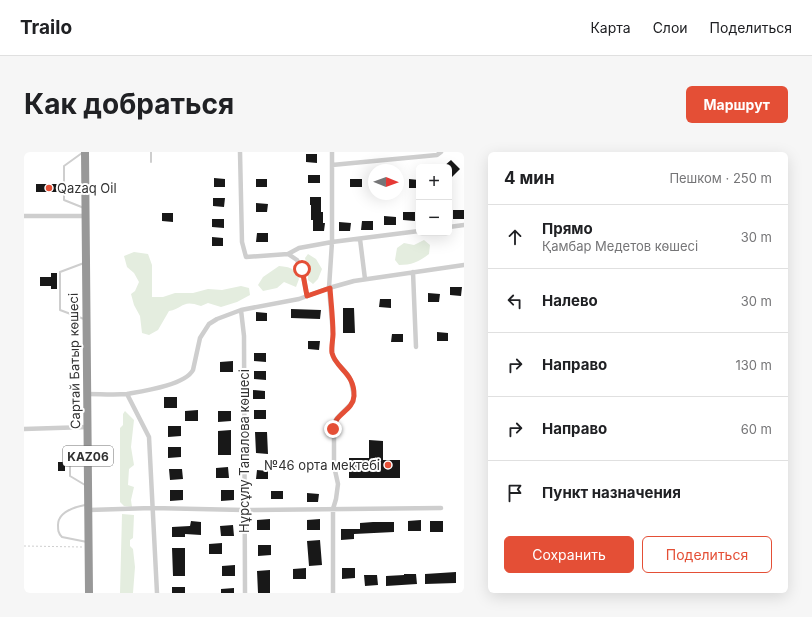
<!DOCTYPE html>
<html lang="ru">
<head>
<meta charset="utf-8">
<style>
  :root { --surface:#fff; --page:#f6f6f6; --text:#202124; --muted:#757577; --line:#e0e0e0; --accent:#e44f36 }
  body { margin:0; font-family:Inter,sans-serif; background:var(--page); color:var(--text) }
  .controls { position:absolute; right:12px; top:12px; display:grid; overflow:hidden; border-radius:6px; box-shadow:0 4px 16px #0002 }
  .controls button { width:36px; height:36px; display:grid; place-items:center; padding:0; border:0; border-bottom:1px solid var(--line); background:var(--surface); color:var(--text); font:20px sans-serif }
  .compass { position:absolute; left:344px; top:12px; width:36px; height:36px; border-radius:50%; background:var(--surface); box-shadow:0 4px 16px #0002; rotate:91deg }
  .stop { position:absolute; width:12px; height:12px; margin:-9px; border:3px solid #e44f36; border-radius:50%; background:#fff }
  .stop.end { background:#e44f36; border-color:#fff; box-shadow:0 1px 4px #0008 }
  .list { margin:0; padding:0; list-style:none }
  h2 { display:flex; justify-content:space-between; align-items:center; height:52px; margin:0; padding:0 16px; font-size:17px }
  h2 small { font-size:13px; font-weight:400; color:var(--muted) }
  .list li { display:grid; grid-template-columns:26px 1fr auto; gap:12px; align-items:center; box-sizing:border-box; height:64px; padding:0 16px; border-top:1px solid var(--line) }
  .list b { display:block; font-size:15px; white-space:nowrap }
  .list p { margin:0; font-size:13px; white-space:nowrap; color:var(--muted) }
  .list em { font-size:13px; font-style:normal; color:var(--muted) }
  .actions { display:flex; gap:8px; padding:12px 16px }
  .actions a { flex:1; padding:9px 0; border:1px solid var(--accent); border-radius:6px; text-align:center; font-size:14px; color:var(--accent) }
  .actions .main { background:var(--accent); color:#fff }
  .icon { flex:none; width:22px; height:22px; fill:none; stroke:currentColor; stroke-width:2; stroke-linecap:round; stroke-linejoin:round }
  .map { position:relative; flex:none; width:440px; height:441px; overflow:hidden; border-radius:6px }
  header { display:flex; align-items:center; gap:24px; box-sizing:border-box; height:56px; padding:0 20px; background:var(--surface); border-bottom:1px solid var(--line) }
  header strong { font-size:19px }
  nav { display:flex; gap:22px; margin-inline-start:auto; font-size:14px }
  .intro { display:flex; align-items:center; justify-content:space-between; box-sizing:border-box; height:96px; padding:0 24px }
  h1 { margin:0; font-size:28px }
  .button { padding:10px 18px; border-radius:6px; background:var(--accent); color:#fff; font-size:14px; font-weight:700 }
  main { display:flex; gap:24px; padding:0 24px }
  aside { flex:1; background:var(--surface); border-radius:6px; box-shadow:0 4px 16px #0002 }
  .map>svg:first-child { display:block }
</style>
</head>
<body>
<header>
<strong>Trailo</strong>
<nav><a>Карта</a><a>Слои</a><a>Поделиться</a></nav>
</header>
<div class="intro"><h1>Как добраться</h1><a class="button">Маршрут</a></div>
<main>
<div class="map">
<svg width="440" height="441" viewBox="0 0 440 441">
  <rect width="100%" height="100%" fill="#fff"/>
  <!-- green -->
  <path fill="#e4eddf" d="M400,88L406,93L405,102C395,110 387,113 375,113L371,108L373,96L380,91L390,93Z
    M110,100L124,102L128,113V145H139L151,141H169L184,137L198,138L217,134L225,136L226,143L213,150L197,155L184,151L177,154C158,147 160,156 145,159L134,178L125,183L118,181L116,164L110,153L107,142L111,139L115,130L110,121L103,115L100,104Z
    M284,102L292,107L298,117L294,127L289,132L284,128V117L281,106Z
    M255,114C267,115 270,116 275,127L272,135L260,130L253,136L239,139L234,133L239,125Z
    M101,259L110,268L107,295L110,313L105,317L104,333L110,335L107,348L108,355L100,354L96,350V276L99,273V262Z
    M98,362L110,363L109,386L106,388V394L109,397L111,415L109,441H96Z"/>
  <!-- building -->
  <path fill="#181818" d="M282,2H293V11L282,10Z
    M427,8L436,17L428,25L425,21V15H419Z
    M284,23H296V31H284Z
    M190,26L201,27V35H190Z
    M232,27H243V35H232Z
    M326,27H338V35H326Z
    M385,27L395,28V36H385Z
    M12,32H37V40H12Z
    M286,45H297V60H299V71H301L300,79H289V68H287V53H286Z
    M189,46H201L200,55L189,54Z
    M232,51L244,52L243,60H232Z
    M429,58H440V67H429Z
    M379,60H391V69L379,68Z
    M138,61H149V70L138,69Z
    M360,64L372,65V73H360Z
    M188,67H200V76L188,75Z
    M338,69H349V78H337Z
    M315,70L327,71L326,79H315Z
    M233,81H244V90H232Z
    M188,85L199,86V94H188Z
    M27,121H33V137H27V134H16V125H27Z
    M426,135H438L437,144L426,143Z
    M404,141L416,142L415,150H404Z
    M356,147H367V156L355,155Z
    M319,156H330L331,181H319Z
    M267,157L297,158L296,167L267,166Z
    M232,160L243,161V169H232Z
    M413,180L424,181V189H413Z
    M368,182H379V190H367Z
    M284,189H296L295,198L284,197Z
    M230,201H242V210L230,209Z
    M209,209V220H196V210Z
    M230,219H242V228L230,227Z
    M229,238L241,239V247H229Z
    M140,245H153V256H140Z
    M174,258V269H161V259Z
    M230,258H242V267H230Z
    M194,259H207V269L194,270Z
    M144,274H157V284L144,285Z
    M207,278V303H194V279Z
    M231,280H243L244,302L232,301Z
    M345,288L359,289V308H376V326H325V306H345Z
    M144,295H157V305L144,306Z
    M34,310H41V319H34Z
    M204,315L205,326H192V316Z
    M145,317H158L159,327L146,328Z
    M233,318L244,319V327H232Z
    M146,338H159V348L146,349Z
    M197,338H210V348L197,349Z
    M247,339H259V347H247Z
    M283,341L295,342L294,350H283Z
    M246,367V378H233V368Z
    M296,367V378H283V368Z
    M397,368V379H384V369Z
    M167,369L177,370V383L161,382V385H148V375L166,374Z
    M406,369H419V380H406Z
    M349,370H370V380L330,382V387L317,388V377H336V371Z
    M209,373L210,384H197L196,374Z
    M296,388L298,413L285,414L283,389Z
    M198,391V402H185V392Z
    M234,393H247V403L234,404Z
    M148,396H161V424H149Z
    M211,413V424H198V414Z
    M282,416V427H269V417Z
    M318,416H331V426L318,427Z
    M246,418V441H234L233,419Z
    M432,420V431L401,432V422Z
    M380,422H392L393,432L362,434V424L380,423Z
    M340,423H353L354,433L341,434Z
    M148,435H161V441H148Z
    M210,436V441H197V437Z"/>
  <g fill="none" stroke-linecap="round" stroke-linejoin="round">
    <!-- path -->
    <path stroke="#cecece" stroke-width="1" stroke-dasharray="2 2" stroke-linecap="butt" d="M0,394L58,395"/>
    <!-- lane -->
    <path stroke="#cecece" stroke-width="2" d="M127,0V10
      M58,1L40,14V48L60,56
      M60,111L36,120V158L60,167
      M61,299L46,305V324L61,333
      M61,353C51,355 34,360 34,373C34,378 34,381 38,385L63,390"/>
    <!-- street -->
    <path stroke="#cecece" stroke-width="4.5" d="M216,0L218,90L222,105L264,102L273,108L278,117L283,144
      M308,0V13L413,3L417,0
      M308,13V90L395,79
      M0,64H61
      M425,75L440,73
      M336,87L341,127
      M264,102L275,96L308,90L305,136L309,182L308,200L310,207L324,223L327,229L330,244L329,250L313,266L310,271V314L314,332L312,347L309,357V441
      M389,120L392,195
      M217,158L220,184L221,441
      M63,242C76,242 90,243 103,242C120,239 161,233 169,218L176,186L185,172L193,167L217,158L275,147L305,136L330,129L440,113
      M103,242L125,285L133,441
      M0,277L63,275
      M65,358L128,356L220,358L417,356"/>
    <!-- highway -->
    <path stroke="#989898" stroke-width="8" d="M61,0L65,441"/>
  </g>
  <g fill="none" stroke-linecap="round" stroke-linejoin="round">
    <!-- route -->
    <path stroke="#e44f36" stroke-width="5" d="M278,117L283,144L306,136C307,151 309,167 309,182C309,188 307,195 308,201C312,217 331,221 330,244C329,259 311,261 309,277"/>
  </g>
  <!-- markers -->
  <g fill="#e44f36" stroke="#fff" stroke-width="1.5">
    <circle cx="25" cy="36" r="4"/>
    <circle cx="364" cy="313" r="4"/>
  </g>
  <g text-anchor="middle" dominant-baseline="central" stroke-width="4" stroke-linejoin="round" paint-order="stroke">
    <!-- shield labels -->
    <rect fill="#fff" stroke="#6f6f6f" stroke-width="1" x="39" y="294" width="50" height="20" rx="3"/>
    <g font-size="12" font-weight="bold" fill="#313131">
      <text x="64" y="304">KАZ06</text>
    </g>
    <!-- poi labels -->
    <g font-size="13" fill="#313131" stroke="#fff" text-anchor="start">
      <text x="33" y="36">Qazaq Oil</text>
      <text x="356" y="313" text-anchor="end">№46 орта мектебі</text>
    </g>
    <!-- street labels -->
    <g font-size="13" fill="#313131" stroke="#fff">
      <text transform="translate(50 209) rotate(-91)">Сартай Батыр көшесі</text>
      <text transform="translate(220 299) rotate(-90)">Нұрсұлу Тапалова көшесі</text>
    </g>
  </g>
</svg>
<div class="controls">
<button>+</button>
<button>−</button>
</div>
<svg class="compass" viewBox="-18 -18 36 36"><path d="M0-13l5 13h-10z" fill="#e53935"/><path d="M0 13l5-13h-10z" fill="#757577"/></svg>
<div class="stop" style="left:278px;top:117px"></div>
<div class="stop end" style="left:309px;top:277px"></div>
</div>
<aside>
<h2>4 мин<small>Пешком · 250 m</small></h2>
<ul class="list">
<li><svg class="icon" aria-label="ahead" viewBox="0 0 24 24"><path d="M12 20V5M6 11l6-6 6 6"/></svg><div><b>Прямо</b><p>Қамбар Медетов көшесі</p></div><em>30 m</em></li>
<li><svg class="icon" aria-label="left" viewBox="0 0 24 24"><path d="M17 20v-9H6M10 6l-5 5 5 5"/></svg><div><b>Налево</b></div><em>30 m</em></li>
<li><svg class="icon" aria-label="right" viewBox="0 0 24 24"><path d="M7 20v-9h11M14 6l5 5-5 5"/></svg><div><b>Направо</b></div><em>130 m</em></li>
<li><svg class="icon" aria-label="right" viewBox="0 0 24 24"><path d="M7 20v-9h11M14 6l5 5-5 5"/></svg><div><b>Направо</b></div><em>60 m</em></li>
<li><svg class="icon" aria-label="arrive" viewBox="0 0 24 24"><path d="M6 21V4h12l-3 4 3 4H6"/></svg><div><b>Пункт назначения</b></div></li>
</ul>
<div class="actions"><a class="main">Сохранить</a><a>Поделиться</a></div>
</aside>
</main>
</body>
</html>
